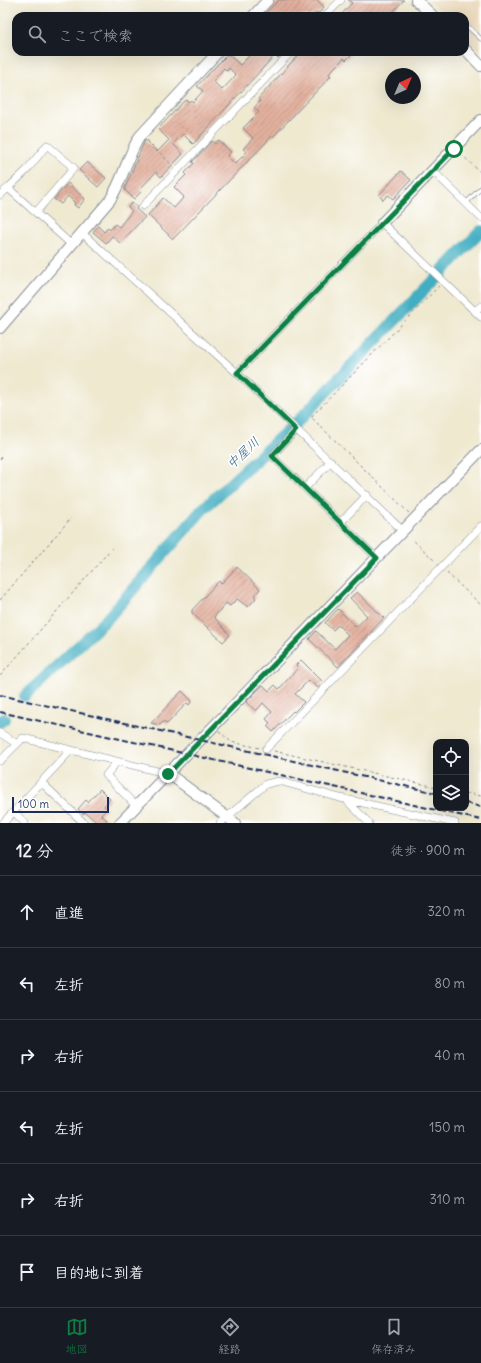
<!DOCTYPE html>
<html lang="ja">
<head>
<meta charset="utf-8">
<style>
  :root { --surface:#171b24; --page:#20242c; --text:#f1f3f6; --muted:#9ea1a6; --line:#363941; --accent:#0b8043 }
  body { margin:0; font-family:Delius,"Klee One",sans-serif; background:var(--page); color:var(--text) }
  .controls { position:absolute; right:12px; bottom:12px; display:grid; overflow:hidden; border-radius:8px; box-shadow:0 4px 16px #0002 }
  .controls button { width:36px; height:36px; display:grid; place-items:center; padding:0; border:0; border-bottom:1px solid var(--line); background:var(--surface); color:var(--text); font:20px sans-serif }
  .compass { position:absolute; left:385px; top:68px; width:36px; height:36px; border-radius:50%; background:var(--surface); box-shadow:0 4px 16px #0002; rotate:44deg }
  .scale { position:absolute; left:12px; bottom:10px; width:97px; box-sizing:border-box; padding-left:4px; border:2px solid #1b2f5e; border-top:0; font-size:11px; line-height:14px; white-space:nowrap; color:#1b2f5e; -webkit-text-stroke:3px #fff; paint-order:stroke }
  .stop { position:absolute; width:12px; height:12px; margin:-9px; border:3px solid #0b8043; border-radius:50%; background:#fff }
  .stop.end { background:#0b8043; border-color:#fff; box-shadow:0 1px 4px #0008 }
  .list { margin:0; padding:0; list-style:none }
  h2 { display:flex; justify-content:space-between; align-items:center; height:52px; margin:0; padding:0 16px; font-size:17px }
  h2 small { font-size:13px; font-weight:400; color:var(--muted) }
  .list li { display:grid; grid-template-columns:26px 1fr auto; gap:12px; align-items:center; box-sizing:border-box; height:72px; padding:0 16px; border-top:1px solid var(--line) }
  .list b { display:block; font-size:15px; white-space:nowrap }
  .list em { font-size:13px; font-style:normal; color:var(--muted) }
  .icon { flex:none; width:22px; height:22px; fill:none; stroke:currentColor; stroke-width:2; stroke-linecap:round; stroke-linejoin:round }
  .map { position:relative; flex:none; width:481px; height:823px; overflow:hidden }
  .search { position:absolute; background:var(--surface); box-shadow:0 4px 16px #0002; left:12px; right:12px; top:12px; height:44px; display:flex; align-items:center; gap:10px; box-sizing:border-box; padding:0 14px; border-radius:12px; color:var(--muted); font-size:15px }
  .sheet { height:484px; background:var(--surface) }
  nav { display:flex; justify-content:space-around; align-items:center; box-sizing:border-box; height:56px; border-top:1px solid var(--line); background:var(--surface); font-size:11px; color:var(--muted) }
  nav a { display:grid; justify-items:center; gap:2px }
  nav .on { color:var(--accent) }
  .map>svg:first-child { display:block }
</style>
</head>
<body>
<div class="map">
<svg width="481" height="823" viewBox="0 0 481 823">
  <defs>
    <pattern id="building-hatch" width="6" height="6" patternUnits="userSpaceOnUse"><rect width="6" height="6" fill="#e3b19e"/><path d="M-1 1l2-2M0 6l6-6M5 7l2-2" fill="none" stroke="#b79084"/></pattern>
  </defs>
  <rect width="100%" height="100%" fill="#fff"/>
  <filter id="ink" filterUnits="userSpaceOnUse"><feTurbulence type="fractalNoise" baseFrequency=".025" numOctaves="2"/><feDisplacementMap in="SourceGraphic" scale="8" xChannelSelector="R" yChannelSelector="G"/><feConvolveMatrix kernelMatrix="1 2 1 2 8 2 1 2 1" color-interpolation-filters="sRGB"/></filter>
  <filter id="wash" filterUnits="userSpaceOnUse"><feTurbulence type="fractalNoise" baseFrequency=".012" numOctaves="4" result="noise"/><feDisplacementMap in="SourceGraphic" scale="16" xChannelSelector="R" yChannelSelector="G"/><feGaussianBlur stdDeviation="0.9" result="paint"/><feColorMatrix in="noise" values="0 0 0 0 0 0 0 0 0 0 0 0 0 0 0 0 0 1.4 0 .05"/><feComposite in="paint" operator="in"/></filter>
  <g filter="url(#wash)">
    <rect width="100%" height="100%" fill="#efe9d0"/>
    <!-- built -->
    <path fill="#ead8ba" d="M429,0H481V53L465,37V16H445Z"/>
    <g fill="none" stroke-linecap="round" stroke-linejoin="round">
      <!-- river -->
      <path stroke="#43aec1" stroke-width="12" d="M25,696L107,619L202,510L299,420L481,231
        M0,722L4,719"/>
    </g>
    <g id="blocks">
      <!-- building -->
      <path fill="url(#building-hatch)" fill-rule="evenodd" d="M279,0H317L324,7L319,13L317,12L312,16H263Z
        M348,0H404L389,16H340L352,3Z
        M253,52H280L282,54L278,58L275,55L193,144L183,134L173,144L183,154L161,177L156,172L140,189L142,191L134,199L125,190V188L145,140L157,152L169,140L158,129L184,101L187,100L189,102L191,100L193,102L203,91L197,86L217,65L228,54L240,65ZM224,68L227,71L229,68L236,75L222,90L213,81Z
        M301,52H354L346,60L344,58L333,69L329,74L331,76L288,121L273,137L272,136L173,239L148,215L163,198L174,208L184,197L174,187L186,175L185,173L194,163L192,162L212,141L215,144L218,140L231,152L227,156L235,164L247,152L243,149L253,138L243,128L259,112L254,108L260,101L258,99Z
        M87,162L106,178L98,187L79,170Z
        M401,171L411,180L393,199L388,195L383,200L379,195Z
        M68,183L85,199L78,208L74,205L75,203L68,196L61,204L54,199Z
        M132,203L137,207L136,209L145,217L120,243L112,236L106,243L93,232L98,226L104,232L108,228L110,230L115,224L119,227L132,211L128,207Z
        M237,567L260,589L254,596L256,598L248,607L237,599L230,606L226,603L214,617L230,635L223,642L192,613V610L219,581L221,584Z
        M357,592L384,618L338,667L309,639L316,631L335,649L348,635L338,625L333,630L325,623L338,609L356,627L367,616L350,598Z
        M301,660L323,682L318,688L309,680L295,694L304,702L294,712L293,711L273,732L267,726L270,723L266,719L272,712L263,703L256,711L246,702L263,685L269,691L275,685L279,689L298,668L296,665Z
        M182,691L192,701L189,705L187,703L167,724L164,721L160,725L151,723Z
        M100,789L110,799L104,806L107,809L101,815L107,820L104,823H97L85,812L83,814L78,809L86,800L88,802Z"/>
    </g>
  </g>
  <g filter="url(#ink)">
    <use href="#blocks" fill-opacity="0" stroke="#858c97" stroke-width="1"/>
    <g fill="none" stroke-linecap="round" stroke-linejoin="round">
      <defs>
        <path id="lane" d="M465,24L481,39
          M466,203L481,188"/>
        <path id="street" d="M325,16L341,0
          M433,171L481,218
          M8,188L26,171L47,145L74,168L36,212
          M0,195L8,188L72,245
          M143,206L291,52
          M82,233L237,373L382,223L481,317
          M475,311L481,306
          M237,373L403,531
          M296,430L272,456L377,558
          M305,488L331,461
          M341,522L367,495
          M0,733L17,744
          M266,749L481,526
          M0,761L23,738L71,750
          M117,762L106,775L136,806
          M41,782L84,823
          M345,799L369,823
          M14,812L25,823
          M3,823L71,750L169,774
          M220,823L266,784L279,781L340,798L455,823"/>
        <path id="secondary" d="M416,0L433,16
          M253,16L268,0
          M465,49L481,66
          M382,223L481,120
          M0,328L110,200C123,180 127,156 140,136L218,52
          M169,774L235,823
          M120,823L481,450"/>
      </defs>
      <!-- lane casing -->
      <use href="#lane" stroke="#858c97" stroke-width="5"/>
      <!-- street casing -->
      <use href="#street" stroke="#858c97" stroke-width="8"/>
      <!-- secondary casing -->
      <use href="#secondary" stroke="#858c97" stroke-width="12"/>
      <!-- path -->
      <path stroke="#858c97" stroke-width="1" stroke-dasharray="3 3" stroke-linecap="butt" d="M147,140L172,165
        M461,154L481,173
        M0,459L2,457
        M409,513L311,417L439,286
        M410,537L436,562
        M447,573L481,605
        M0,600L71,518
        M0,676L112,548
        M219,731L231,742L260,748
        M274,751L436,787
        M466,793L481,796"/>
      <!-- lane -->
      <use href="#lane" stroke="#fff" stroke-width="3.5"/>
      <!-- street -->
      <use href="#street" stroke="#fff" stroke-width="7"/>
      <!-- secondary -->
      <use href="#secondary" stroke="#fff" stroke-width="10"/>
      <!-- rail -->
      <path stroke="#1b2f5e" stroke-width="2" stroke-dasharray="6 3" stroke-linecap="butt" d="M0,695L436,793
        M0,712L481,820
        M466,803L481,807"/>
    </g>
  </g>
  <g fill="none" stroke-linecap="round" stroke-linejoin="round" filter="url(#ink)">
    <!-- route -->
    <path stroke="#0b8043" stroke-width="5" d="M168,774L377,558L272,456L296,430L237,373L454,149"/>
  </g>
  <g text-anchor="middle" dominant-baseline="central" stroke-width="3.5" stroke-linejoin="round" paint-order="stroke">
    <!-- water labels -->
    <g font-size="13" font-style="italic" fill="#2b6286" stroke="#fff">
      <text transform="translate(243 453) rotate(-43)">中屋川</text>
    </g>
  </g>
</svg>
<div class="controls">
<button><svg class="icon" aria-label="locate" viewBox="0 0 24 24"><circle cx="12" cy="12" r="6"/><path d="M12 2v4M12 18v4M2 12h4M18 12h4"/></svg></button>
<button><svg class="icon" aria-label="layers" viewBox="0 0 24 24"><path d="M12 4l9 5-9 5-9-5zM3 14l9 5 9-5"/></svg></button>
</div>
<svg class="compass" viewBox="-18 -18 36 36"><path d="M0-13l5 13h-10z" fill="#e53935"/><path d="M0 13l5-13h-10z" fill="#9ea1a6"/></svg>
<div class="scale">100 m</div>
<div class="stop" style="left:454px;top:149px"></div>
<div class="stop end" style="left:168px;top:774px"></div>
<div class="search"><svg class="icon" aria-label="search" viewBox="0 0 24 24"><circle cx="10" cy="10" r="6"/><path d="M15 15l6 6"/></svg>ここで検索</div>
</div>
<section class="sheet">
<h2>12 分<small>徒歩 · 900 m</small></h2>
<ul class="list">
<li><svg class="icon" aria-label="ahead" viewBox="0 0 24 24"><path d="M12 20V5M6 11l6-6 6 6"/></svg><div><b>直進</b></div><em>320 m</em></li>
<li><svg class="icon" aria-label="left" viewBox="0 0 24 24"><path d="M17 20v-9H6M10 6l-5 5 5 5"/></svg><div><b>左折</b></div><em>80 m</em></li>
<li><svg class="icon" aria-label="right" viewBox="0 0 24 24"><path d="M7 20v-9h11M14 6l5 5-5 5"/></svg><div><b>右折</b></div><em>40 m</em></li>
<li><svg class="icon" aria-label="left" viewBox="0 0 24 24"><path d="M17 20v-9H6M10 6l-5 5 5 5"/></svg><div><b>左折</b></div><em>150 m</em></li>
<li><svg class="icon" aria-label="right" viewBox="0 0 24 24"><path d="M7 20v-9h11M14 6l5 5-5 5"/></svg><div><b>右折</b></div><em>310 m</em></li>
<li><svg class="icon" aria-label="arrive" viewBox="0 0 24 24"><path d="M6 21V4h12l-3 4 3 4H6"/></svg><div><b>目的地に到着</b></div></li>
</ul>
</section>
<nav>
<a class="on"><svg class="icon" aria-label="map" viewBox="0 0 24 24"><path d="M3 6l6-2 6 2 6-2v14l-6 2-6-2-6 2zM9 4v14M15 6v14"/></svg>地図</a>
<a><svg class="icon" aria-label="directions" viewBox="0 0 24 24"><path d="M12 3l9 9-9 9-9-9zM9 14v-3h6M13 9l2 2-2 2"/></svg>経路</a>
<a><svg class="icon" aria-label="saved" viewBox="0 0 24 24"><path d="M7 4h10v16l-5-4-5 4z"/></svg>保存済み</a>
</nav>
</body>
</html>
